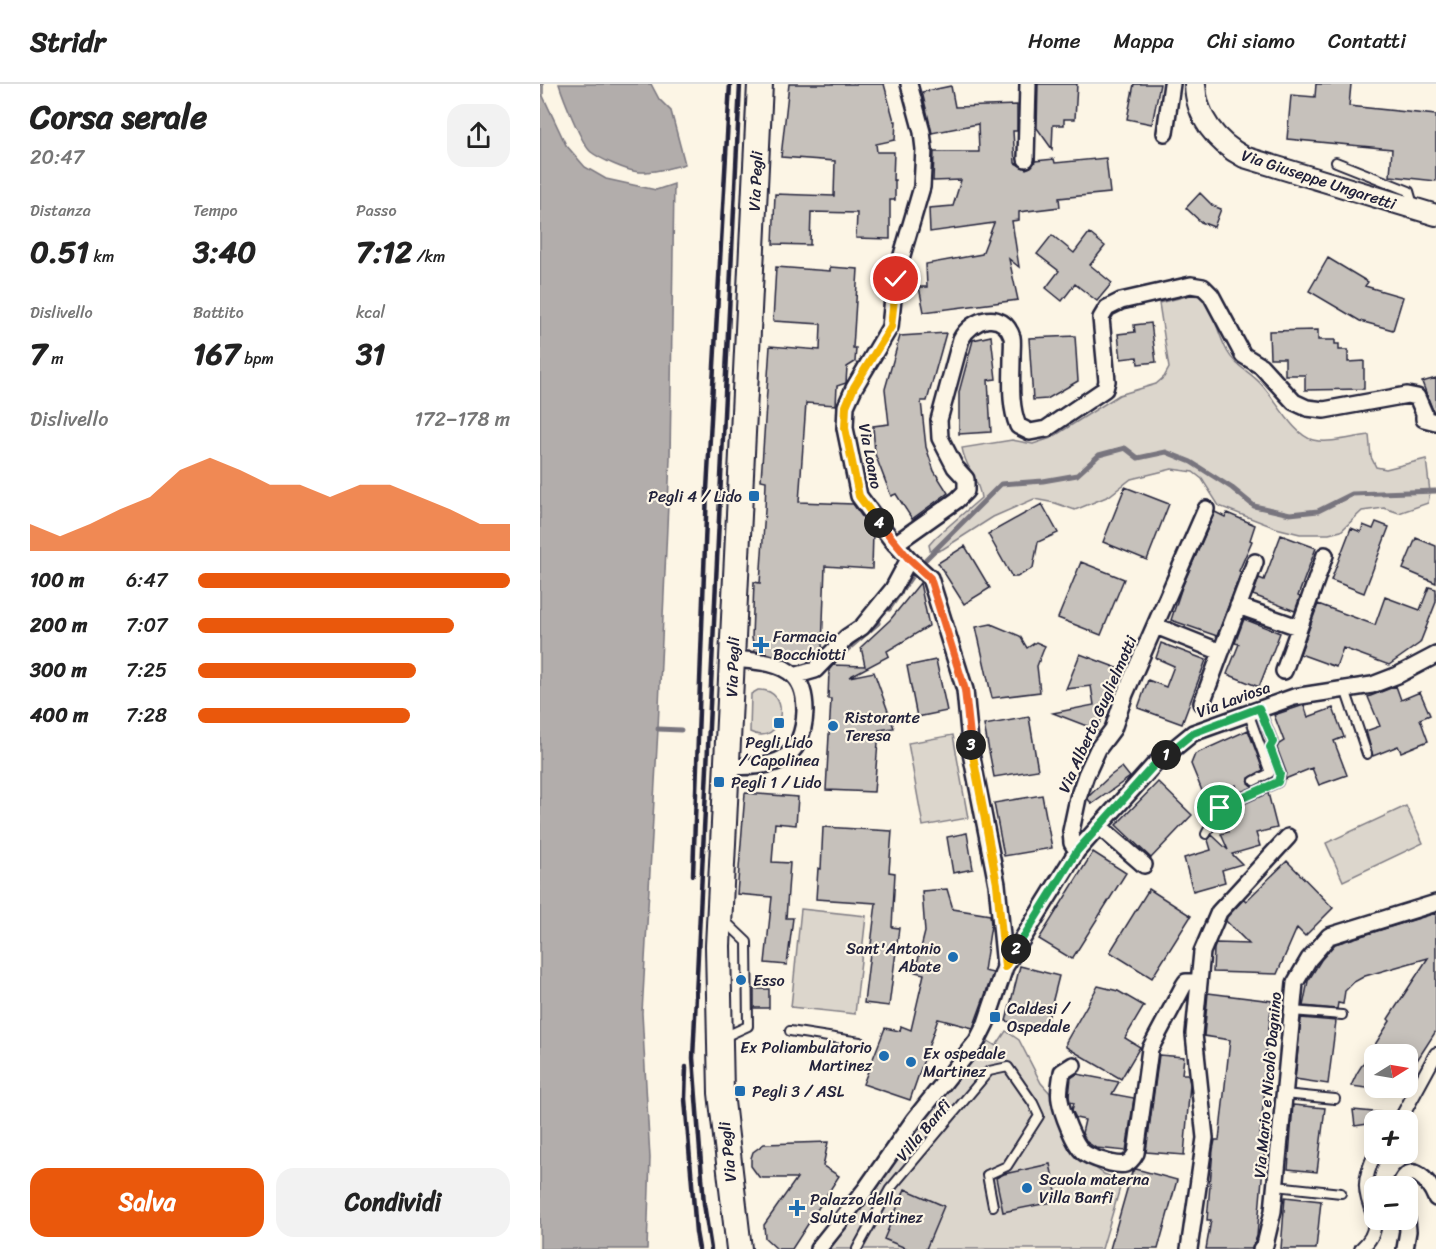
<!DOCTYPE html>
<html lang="it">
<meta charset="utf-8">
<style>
:root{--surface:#fff;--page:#f2f2f2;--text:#222;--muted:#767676;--line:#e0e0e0;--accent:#ea580c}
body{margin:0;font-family:Sriracha,sans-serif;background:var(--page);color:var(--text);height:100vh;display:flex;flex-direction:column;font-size:22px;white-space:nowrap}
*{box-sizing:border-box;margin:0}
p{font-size:20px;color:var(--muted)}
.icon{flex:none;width:33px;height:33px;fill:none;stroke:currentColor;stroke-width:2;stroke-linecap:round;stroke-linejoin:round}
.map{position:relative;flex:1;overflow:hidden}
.drawer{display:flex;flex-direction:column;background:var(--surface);width:540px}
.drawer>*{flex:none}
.needle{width:39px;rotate:79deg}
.controls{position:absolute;left:824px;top:960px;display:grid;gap:12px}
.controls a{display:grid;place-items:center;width:54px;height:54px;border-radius:12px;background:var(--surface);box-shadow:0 3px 15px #0003;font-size:30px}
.pin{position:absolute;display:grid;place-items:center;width:51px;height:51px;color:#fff;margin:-26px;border:3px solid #fff;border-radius:50%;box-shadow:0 2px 6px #0007}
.km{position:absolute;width:30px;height:30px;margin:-15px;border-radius:50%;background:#222;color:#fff;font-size:16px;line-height:30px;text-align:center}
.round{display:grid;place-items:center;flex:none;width:63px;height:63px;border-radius:18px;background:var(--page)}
.summary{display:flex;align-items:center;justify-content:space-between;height:102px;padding:0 30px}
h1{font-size:33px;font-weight:700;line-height:45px}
.stats{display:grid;grid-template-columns:repeat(3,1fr);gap:9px;height:102px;padding:6px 30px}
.stats div{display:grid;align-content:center}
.stats b{font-size:30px;font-weight:700}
.stats small{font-size:16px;font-weight:400}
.stats p{font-size:16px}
.chart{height:168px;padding:12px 30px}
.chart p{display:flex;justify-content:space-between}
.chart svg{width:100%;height:108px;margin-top:6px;fill:var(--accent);opacity:.7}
.primary-button{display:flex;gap:12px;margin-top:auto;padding:12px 30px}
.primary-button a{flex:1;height:69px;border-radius:18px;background:var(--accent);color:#fff;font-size:24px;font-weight:700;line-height:69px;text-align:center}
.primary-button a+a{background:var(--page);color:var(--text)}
ul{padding:0 30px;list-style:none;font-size:20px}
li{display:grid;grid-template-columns:96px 72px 1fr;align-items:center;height:45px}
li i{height:15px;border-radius:8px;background:var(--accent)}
header{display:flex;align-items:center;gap:36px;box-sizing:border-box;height:84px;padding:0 30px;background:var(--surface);border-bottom:2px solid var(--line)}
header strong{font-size:28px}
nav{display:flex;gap:33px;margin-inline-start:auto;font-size:21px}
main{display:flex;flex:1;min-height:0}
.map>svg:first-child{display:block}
.green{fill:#dcd6cc;stroke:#7f7c84;stroke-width:1.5}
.water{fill:#b2adab;stroke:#78757e;stroke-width:1.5}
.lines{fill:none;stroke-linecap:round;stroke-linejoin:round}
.stream{stroke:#78757e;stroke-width:5}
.building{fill:#c6c1bb;stroke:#22223b;stroke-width:1.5}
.service-casing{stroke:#22223b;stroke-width:12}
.pedestrian-casing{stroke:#22223b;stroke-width:16}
.minor-casing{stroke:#22223b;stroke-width:20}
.tertiary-casing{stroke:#22223b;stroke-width:24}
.primary-casing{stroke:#22223b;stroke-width:28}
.service{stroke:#fcf5e5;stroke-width:8}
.pedestrian{stroke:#fcf5e5;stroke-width:12}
.minor{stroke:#fcf5e5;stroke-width:15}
.tertiary{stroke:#fcf5e5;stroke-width:20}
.primary{stroke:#fcf5e5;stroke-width:24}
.rail{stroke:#22223b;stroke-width:4.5}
.split-1-casing{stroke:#fff;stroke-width:12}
.split-2-casing{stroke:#fff;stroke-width:12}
.split-3-casing{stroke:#fff;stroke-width:12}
.split-4-casing{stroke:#fff;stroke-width:12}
.split-5-casing{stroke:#fff;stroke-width:12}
.split-1{stroke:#22a559;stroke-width:8}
.split-2{stroke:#22a559;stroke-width:8}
.split-3{stroke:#f5b400;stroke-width:8}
.split-4{stroke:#f0652b;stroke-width:8}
.split-5{stroke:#f5b400;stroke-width:8}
.poi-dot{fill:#1f6fb2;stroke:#fcf5e5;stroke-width:2}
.labels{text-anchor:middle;stroke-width:4.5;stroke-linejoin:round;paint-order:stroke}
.street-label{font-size:16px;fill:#22223b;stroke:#fcf5e5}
.poi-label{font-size:16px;fill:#22223b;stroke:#fcf5e5;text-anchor:start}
</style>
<header>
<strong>Stridr</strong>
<nav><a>Home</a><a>Mappa</a><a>Chi siamo</a><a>Contatti</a></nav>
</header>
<main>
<section class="drawer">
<div class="summary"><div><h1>Corsa serale</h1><p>20:47</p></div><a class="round"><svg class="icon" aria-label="share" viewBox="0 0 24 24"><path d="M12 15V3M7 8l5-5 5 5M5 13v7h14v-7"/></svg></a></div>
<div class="stats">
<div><p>Distanza</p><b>0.51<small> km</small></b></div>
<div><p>Tempo</p><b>3:40</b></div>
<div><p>Passo</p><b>7:12<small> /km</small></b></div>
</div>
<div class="stats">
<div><p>Dislivello</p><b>7<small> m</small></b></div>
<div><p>Battito</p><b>167<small> bpm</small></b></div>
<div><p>kcal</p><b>31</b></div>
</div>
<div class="chart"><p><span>Dislivello</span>172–178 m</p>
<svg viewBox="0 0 160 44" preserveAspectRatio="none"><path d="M0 44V33L10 38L20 33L30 27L40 22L50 11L60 6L70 11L80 17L90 17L100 22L110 17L120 17L130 22L140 27L150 33L160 33V44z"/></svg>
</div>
<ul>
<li><b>100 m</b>6:47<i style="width:100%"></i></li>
<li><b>200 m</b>7:07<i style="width:82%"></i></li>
<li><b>300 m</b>7:25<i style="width:70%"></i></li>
<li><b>400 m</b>7:28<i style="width:68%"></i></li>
</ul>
<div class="primary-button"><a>Salva</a><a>Condividi</a></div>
</section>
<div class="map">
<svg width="896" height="1165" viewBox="0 0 896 1165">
<rect width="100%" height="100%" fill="#fcf5e5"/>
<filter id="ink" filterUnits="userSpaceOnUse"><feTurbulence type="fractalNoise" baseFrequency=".0167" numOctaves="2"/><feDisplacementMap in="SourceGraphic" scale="12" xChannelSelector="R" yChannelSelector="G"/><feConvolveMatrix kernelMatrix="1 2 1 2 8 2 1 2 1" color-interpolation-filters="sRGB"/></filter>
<g filter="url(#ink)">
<path class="green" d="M651 211 662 212C676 232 677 248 687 267 695 282 709 287 720 299 735 314 753 351 773 356 790 360 812 353 829 351L831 373 836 383 846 385 886 375 890 408 888 419 859 429 844 424 822 427 801 447 789 450H760L736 444 679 422 662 395 653 388 632 385 591 395 569 412 535 426 515 419 494 415 453 433 403 465 391 470 389 461 396 453 441 414C439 395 425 383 422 364L472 356 493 360 511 354 579 311 616 300 624 293 629 284 619 219Z
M218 606C254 604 243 665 210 648L211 610Z
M413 651 428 734 383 742 368 659Z
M866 722 883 759 803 797 786 759Z
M261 825 326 832 315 930 251 923Z
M466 947 479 956 501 999 510 1009 527 1058 540 1073 564 1090 582 1097 562 1165H290L329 1113 374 1047 442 961 448 957 456 962Z"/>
<path class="water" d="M0 0H3V12L26 61 45 83 66 95 116 106 134 100 130 375 118 645 102 929 110 1074 107 1165H0Z
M19 0H111L119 15 131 27 145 80C131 84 113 89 99 88 87 87 60 75 51 68 42 61 23 13 19 0Z"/>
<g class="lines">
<path class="stream" d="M386 475 461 400 503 397 537 391 559 371 585 364 598 374 626 368 651 378 692 404 714 422 750 430 778 427 812 410 896 407
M349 525 371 493
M295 576 338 539
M118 645 141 646"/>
</g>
<path class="building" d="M249 0H344L354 37H356L355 56 336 60 337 68H354L353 96H355V116H350V155L316 154 317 129 271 128 270 161 233 160 235 110 294 112 295 77 241 73Z
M498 0H537L535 35H524V41H513L512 65 497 44Z
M594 0H620L612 40 587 35Z
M776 0H811L809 22 896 31V97L850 92 852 65 747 55 751 11 775 13Z
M411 2 415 23 477 21V47H473L475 79 486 85 491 83 495 77 514 75 515 79 566 74 570 109 519 114 520 123 479 128V136L472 137 479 183 469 175 478 216 384 228 379 203H387L386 180 442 170 454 139 390 148 389 124 413 122 421 96 393 97 394 68H439L438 40 392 49 382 8Z
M660 109 673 122 681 125 674 143 661 138 646 124Z
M549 149 565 162 550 181 572 199 557 217 535 200 522 217 506 204 519 187 497 170 512 151 534 169Z
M788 174 828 198 825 202 863 213 853 246 820 237 769 207Z
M236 183 290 187V183L318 185 313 264H316L315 278 307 283 306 299 297 302 296 321 266 319 259 418 313 420 333 448 332 485 285 482 282 565 273 574H243L215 567 212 554 214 498 220 499 225 426 226 397 221 396 230 262 280 266 281 240 233 237Z
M611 239 616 278 598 280 597 273 581 275 578 250 595 248 594 241Z
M778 246V256H795V260H799V266H808V278L824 277V305L765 306V291H745V274H730L729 247Z
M406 249 387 317H381L386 363 394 387 408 409 372 435 356 410 351 412 335 370 333 342 349 340 345 305 360 252Z
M451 252 456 295 448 296 451 348 419 350V308L433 256Z
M535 252 538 297 507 315 493 316 489 254Z
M896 294V328L893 327 882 298Z
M585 403 629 420 607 476 563 458Z
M502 420 518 449 498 458 493 484 477 493H472L448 450Z
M675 428 685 433 687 429 715 441 710 456 712 457 699 487 701 488 677 552 631 536 642 503Z
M836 438 849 443 824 509 791 496 811 444 821 448 823 441 833 445Z
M741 451 776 464 758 512 760 513 755 527 713 511 719 494 724 496Z
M876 454 896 462V499L863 485Z
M425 462 450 504 424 520 398 479Z
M541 478 584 495 561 551 518 534Z
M380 499 389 542 347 567 349 572 309 593 334 588 354 644 339 646 334 708 286 706 291 615H288L289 586 293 581 325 582 321 563 350 536Z
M889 503 896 505V518L880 559 849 581 803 564 796 583 760 570 778 520 835 541 845 513 880 526Z
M704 535 740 549 719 603 687 590 699 560 695 559Z
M451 540 480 552 487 564 496 558 505 562 497 582 500 608 452 614 436 543Z
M621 559 666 576 642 640 598 624 608 596 626 603 634 582 616 574Z
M540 570 580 585 557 646 513 629 554 621 551 602 526 605Z
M396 576 407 627 377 633 367 582Z
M856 602 861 616 880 608 890 631 880 635 888 657 861 668 858 662 833 672 826 647 840 642 828 613Z
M764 621 768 633 793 624 804 653 794 657 807 691 779 701 772 684 745 695 746 688 737 664 739 660 744 657 734 631Z
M489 633 498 686 454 693 444 641Z
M708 646 723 686 709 694 708 699 713 703 698 709 696 701 665 714 651 680 655 670Z
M582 683 590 693 552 720 548 715 549 712 570 692Z
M618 698 652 731 611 774 576 741Z
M205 709 258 713 256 741 235 739 232 778 250 779 246 834H253L247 881 225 879 232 813 197 810Z
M728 709 737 744 716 749 720 762 692 770 702 780 682 786 685 798 653 807 644 774 671 766 668 756 672 751 688 766 681 750 688 748 685 735 703 730 701 721Z
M502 711 512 764 464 772 454 719Z
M283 743 352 747 349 788 355 789 352 843 359 844 349 922 324 919 336 819 276 815 278 784 281 785Z
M427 749 433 785 413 789 407 753Z
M553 768 586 789 532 875 499 855Z
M747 777 793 824 765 852 757 844 737 890 673 888 674 865 676 859 709 860 686 837 687 833 704 815 706 817Z
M407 805 413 825 450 831 451 841 444 887 453 889 433 944 398 935 370 1016 323 1000 345 944 360 947 361 942 371 946 384 890 375 888 385 848 382 807Z
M609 805 651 832 612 894 570 868Z
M896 829V947L867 992V970H834V1005L811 1002 817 989 850 937 848 935 888 874 825 892 814 898 805 907 803 920 798 919 797 925 763 922 768 897 781 876 795 860Z
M480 882 519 892 505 947 466 937Z
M558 902 578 907 604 922 585 954 600 963 581 995 526 963V958Z
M214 905H229V924H214Z
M668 909 732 917 725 976H728L719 1060H725L717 1152 712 1165H666L671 1136H667L673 1066 675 1056H679L690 956 664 952Z
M761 934 796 937 788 1000 755 995Z
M619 971 644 973 642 990H648L650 1000 644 1071 606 1068Z
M537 990 579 998 572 1010 594 1014 586 1067 556 1064 547 1058 542 1049 545 1036 536 1034 532 1026 534 1019 530 1018 529 1012 531 994Z
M753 1021 785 1024 777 1088 748 1085Z
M813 1026 854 1030 852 1036H834V1039L815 1042Z
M288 1058 283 1082 299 1092 252 1165H237L225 1154 224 1141 257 1094H223L219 1093 211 1082V1074L213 1068 224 1060Z
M510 1080 518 1117 463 1128 456 1094 464 1090Z
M596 1085 637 1096 618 1165H570L592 1088Z
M365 1105 404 1122 386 1165H368L344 1155Z
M745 1113 781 1117 776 1165H741Z"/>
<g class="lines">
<g class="service-casing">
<path id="service" d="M796 78 869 107 873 121
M805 605 827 670
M708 628 730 689 714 697
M666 750 680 724 738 698 740 690 730 663 733 658 719 624
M752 927 802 931
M250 947 320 958
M184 953 208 942 207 858 185 837
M744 1010 795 1015
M736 1102 801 1109
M317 1165 350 1105 449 987 468 983 493 1019 499 1032 467 1082 447 1091 453 1122"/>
</g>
<g class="pedestrian-casing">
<path id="pedestrian" d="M860 1036 896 970
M834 1133C823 1106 823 1096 835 1070
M821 1165C830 1157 836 1147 834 1136"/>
</g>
<g class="minor-casing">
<path id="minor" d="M625 49 632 0
M486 75 488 0
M355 460 417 416 426 407V395L415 383 400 354 399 336 421 255C432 234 463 225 472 253 473 258 472 266 472 272 472 295 469 320 478 342L490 348 506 345 565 305 567 297 561 234 567 224 581 217 651 201 663 203 671 211 703 271 721 282 754 318 767 324 784 326 867 311 877 313 884 329V335L896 338
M698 522 758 543
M616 542 681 568 715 478
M744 587 785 471
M254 592 275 586 307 553 322 543 353 505 369 475
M662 619 681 568
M188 682C233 685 263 678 265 627 265 615 263 601 254 592 240 577 212 577 192 575
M559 742 604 781
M537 767 532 759 531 747 538 714 546 691 558 665 573 645 585 610 666 425
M465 883 537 767 615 680 653 649 754 613 832 601 858 591 896 571
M533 981 522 988C521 997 518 1008 520 1016 522 1029 534 1060 543 1068 550 1074 561 1076 570 1079 583 1082 589 1082 596 1069L610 965 644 901 646 898H658
M860 1102C870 1074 889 1097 896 1114
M278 1165 325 1106 374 1036 437 957 446 939 465 883 457 800 431 669 425 606 390 494 369 475 351 455 319 412 305 344 306 322 314 304 350 243 355 195 382 103 384 65 382 48 369 0
M649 1165 665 1054 654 950 662 868 679 828 748 753
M721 1165 725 1161 733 1127 755 899 769 875 789 852 896 819
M865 1165 868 1147 867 1136"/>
</g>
<g class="tertiary-casing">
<path id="tertiary" d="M655 0C656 33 676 58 704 73L896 131"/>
</g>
<g class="primary-casing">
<path id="primary" d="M199 1165 181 1009 178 862 220 0"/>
</g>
<use href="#service" class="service"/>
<use href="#pedestrian" class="pedestrian"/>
<use href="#minor" class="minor"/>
<use href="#tertiary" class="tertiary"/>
<use href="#primary" class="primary"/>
<path class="rail" d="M153 791 167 406 190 0
M146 983 145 1015 156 1148 159 1165
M171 1165 164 1120 153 974 200 0"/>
</g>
</g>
<g class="lines" filter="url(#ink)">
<g class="split-1-casing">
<path id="split-1" d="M626 671 653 649 719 624 733 658 730 663 740 690 738 698 680 724"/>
</g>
<g class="split-2-casing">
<path id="split-2" d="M476 865 537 767 615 680 626 671"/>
</g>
<g class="split-3-casing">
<path id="split-3" d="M431 661 457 800 465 883 476 865"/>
</g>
<g class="split-4-casing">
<path id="split-4" d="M339 439 369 475 390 494 425 606 431 661"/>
</g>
<g class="split-5-casing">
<path id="split-5" d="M339 439 319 412 305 344 306 322 314 303 351 243 356 195"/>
</g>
<use href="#split-1" class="split-1"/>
<use href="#split-2" class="split-2"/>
<use href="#split-3" class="split-3"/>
<use href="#split-4" class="split-4"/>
<use href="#split-5" class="split-5"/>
</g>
<g class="poi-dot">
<rect x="208" y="406" width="12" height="12" rx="3"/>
<path d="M218 552h6v6h6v6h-6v6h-6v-6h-6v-6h6z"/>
<rect x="233" y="633" width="12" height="12" rx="3"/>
<circle cx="293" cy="642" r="6"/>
<rect x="173" y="692" width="12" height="12" rx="3"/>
<circle cx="413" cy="873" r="6"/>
<circle cx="201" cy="896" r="6"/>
<rect x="449" y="927" width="12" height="12" rx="3"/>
<circle cx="344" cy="972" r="6"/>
<circle cx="371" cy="978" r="6"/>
<rect x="194" y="1001" width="12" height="12" rx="3"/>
<circle cx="487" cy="1104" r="6"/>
<path d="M254 1115h6v6h6v6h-6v6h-6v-6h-6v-6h6z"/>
</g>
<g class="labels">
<g class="street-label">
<text transform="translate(779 95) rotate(18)" y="6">Via Giuseppe Ungaretti</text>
<text transform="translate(215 97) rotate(-87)" y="6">Via Pegli</text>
<text transform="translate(331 372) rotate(79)" y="6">Via Loano</text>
<text transform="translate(192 583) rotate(-88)" y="6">Via Pegli</text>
<text transform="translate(693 615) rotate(-20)" y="6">Via Laviosa</text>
<text transform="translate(557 630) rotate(-66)" y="6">Via Alberto Guglielmotti</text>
<text transform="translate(727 1001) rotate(-85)" y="6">Via Mario e Nicolò Dagnino</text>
<text transform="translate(383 1046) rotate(-50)" y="6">Villa Banfi</text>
<text transform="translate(187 1068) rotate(-96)" y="6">Via Pegli</text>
</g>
<g class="poi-label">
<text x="202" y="418" text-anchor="end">Pegli 4 / Lido</text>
<text x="233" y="558">Farmacia<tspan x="233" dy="18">Bocchiotti</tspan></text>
<text x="305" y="639">Ristorante<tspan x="305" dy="18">Teresa</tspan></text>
<text x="239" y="664" text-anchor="middle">Pegli Lido<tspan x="239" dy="18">/ Capolinea</tspan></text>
<text x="191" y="704">Pegli 1 / Lido</text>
<text x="401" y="870" text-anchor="end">Sant'Antonio<tspan x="401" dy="18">Abate</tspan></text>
<text x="213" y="902">Esso</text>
<text x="467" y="930">Caldesi /<tspan x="467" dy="18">Ospedale</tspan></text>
<text x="332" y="969" text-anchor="end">Ex Poliambulatorio<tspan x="332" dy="18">Martinez</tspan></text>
<text x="383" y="975">Ex ospedale<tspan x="383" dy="18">Martinez</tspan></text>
<text x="212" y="1013">Pegli 3 / ASL</text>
<text x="499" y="1101">Scuola materna<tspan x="499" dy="18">Villa Banfi</tspan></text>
<text x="270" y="1121">Palazzo della<tspan x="270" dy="18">Salute Martinez</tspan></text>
</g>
</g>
</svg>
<div class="controls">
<a><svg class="needle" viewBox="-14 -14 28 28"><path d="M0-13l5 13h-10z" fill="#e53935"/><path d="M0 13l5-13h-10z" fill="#767676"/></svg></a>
<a>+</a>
<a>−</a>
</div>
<div class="pin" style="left:680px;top:724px;background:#1e9e55"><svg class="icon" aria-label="arrive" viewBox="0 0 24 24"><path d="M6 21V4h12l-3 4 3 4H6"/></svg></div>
<div class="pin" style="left:356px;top:195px;background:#d93025"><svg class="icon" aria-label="check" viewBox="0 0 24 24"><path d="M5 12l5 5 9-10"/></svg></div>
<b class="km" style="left:626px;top:671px">1</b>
<b class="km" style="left:476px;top:865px">2</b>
<b class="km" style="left:431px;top:661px">3</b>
<b class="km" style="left:339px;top:439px">4</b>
</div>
</main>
